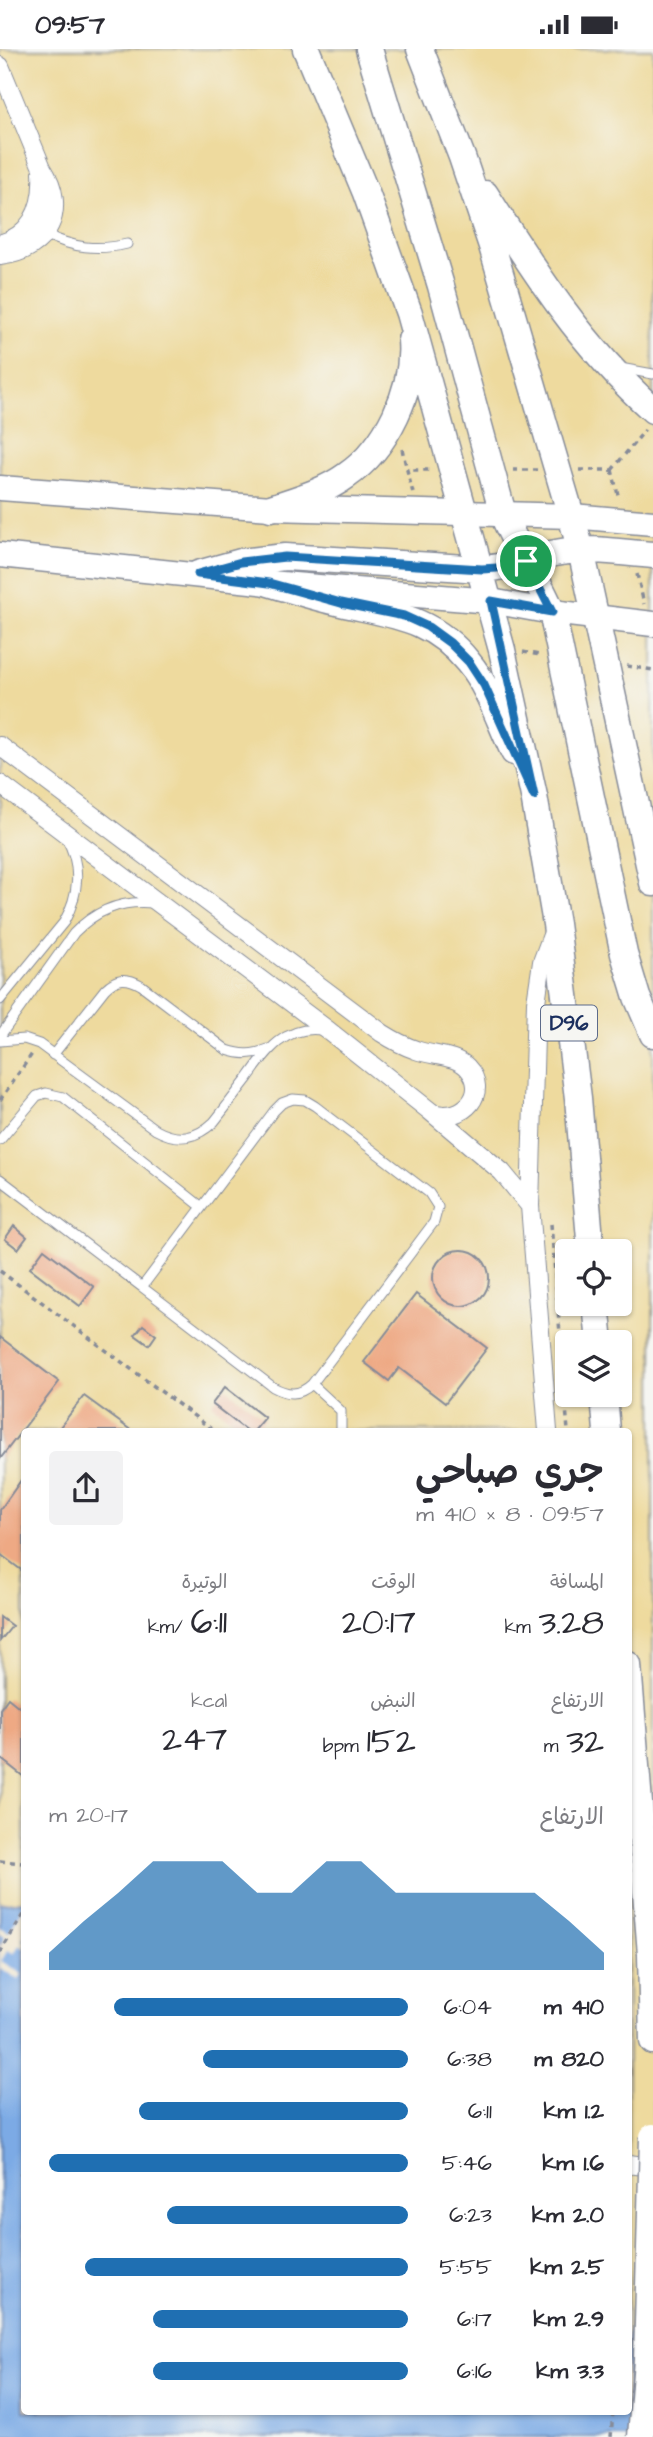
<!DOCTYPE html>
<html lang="ar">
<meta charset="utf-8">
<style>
:root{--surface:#fff;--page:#f2f2f3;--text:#2b2b33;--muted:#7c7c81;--accent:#1f6fb2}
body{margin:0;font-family:"Architects Daughter","Playpen Sans Arabic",sans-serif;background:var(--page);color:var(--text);direction:rtl;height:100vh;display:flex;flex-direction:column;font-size:26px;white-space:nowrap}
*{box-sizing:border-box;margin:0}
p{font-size:23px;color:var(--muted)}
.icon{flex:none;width:38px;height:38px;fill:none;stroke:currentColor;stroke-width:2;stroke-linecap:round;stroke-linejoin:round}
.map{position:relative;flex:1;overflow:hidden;direction:ltr}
.side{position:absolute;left:21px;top:1379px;width:611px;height:987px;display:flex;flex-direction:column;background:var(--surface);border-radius:7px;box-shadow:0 2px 5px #0004;direction:rtl}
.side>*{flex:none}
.controls{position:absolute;left:555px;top:1190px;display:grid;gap:14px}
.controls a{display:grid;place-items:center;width:77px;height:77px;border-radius:7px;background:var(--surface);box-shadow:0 2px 5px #0004;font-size:35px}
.pin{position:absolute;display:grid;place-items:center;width:60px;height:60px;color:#fff;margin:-30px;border:4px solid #fff;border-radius:50%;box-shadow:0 2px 7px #0007}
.round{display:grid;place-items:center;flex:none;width:74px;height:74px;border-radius:7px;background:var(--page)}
.headline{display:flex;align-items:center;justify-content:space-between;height:119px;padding:0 28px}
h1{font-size:38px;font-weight:600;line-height:52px}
.metrics{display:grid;grid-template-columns:repeat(3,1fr);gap:10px;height:119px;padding:7px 28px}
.metrics div{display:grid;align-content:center}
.metrics b{font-size:35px;font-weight:600}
.metrics small{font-size:19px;font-weight:400}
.metrics p{font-size:19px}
.chart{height:196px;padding:14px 28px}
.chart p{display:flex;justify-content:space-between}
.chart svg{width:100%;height:126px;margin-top:7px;fill:var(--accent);opacity:.7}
ul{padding:0 28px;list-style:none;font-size:23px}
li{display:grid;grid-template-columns:112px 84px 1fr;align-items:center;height:52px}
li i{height:18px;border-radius:9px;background:var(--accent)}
.status{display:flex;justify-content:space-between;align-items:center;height:49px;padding:0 35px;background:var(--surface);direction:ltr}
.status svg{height:19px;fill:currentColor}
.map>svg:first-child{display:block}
.sand{fill:#eeda9e;stroke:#84847e;stroke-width:2;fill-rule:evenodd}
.water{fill:#7baae5;stroke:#4b6ca2;stroke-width:2}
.pier{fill:#f1e7d2}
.building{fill:#eea984}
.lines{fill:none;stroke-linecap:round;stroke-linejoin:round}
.lane-casing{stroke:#868b98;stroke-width:11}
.street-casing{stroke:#868b98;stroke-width:20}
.secondary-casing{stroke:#868b98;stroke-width:27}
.primary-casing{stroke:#868b98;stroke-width:29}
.path{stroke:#868b98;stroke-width:3.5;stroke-dasharray:5 5;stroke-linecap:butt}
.lane{stroke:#fff;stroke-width:9}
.street{stroke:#fff;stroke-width:18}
.secondary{stroke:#fff;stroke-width:24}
.primary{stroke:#fff;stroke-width:26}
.primary-bridge-casing{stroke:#868b98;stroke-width:29;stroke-linecap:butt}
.primary-bridge{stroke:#fff;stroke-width:26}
.route-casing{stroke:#fff;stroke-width:14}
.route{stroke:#1f6fb2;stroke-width:9}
.labels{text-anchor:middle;stroke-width:7;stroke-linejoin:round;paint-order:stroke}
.shield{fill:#f6f6f2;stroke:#5d6b8a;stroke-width:2}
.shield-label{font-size:21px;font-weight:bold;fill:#1b2f5e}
</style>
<div class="status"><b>09:57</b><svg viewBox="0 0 49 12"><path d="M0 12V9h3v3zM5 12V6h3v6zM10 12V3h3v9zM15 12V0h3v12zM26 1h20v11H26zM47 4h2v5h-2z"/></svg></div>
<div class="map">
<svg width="653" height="2388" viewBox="0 0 653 2388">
<rect width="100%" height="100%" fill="#f6f6f2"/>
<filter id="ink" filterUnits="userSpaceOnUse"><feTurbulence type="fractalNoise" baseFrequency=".0143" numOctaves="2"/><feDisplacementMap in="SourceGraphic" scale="14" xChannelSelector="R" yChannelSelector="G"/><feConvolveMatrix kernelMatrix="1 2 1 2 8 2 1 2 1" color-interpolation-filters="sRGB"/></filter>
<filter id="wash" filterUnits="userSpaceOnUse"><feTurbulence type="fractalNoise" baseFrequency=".00686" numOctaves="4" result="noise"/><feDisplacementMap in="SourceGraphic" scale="28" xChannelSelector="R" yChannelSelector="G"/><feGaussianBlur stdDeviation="1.57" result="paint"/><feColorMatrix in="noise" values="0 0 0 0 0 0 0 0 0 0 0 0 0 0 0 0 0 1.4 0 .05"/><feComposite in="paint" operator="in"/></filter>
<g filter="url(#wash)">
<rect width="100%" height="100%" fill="#f1e7d2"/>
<path class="sand" d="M0 0H653V2299L628 2284V1382H24V1852L0 1855ZM567 1202H620V1255H567ZM567 1293H620V1346H567Z"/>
<path class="water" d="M24 1852V2362H628V2284L653 2299V2388H0V1855Z"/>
<path class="pier" d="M24 1856V1887L22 1891 24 1893V1900L19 1896 14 1905 8 1901 1 1912 22 1925 19 1931 0 1919V1897L5 1888 0 1885V1878L9 1883Z"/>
<g id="blocks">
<path class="building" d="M14 1177 27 1188 18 1200 5 1190Z
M44 1200 94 1238 80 1257 30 1219Z
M433 1229a28 28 0 1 1 56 0a28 28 0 1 1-56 0Z
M416 1245 487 1299 445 1354 399 1319 389 1332 364 1313Z
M143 1276 156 1286 149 1296 135 1286Z
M0 1288 59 1333 0 1410Z
M225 1338 265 1369 254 1382H247L212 1355Z
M84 1347 132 1382H57Z
M24 1427V1523L0 1505V1461Z
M0 1568 12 1577 0 1592Z
M8 1649 24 1662V1728L0 1709V1660Z"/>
</g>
</g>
<g filter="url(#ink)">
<use href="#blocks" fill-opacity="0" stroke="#868b98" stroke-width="2"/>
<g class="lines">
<g class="lane-casing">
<path id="lane" d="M45 185C73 199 97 202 127 195
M620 319 653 325
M0 951 64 873C79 846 82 816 66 789
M0 987 74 884C96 861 121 851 153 854
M0 992 24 990 39 995 156 1081C178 1093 196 1090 214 1073 226 1058 237 1043 248 1029 267 1002 285 976 322 981
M53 1006 105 940C117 928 127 928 141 936L227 1001C242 1006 253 1006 268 1000
M293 1050 305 1051 315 1057 429 1144 438 1158 434 1173 312 1335C299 1347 288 1346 273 1338L142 1238 274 1062 282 1054Z
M0 1091 37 1047 46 1044 63 1048 202 1158
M0 1130 142 1238
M312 1335 341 1362V1382"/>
</g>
<g class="street-casing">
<path id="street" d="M0 17 42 119C69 160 49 202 0 207
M0 195C34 185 44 156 42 123
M0 697 382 984C393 991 404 997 416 1001 432 1007 455 1006 467 1018 491 1043 463 1074 433 1064
M0 735 329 982 430 1062 502 1123 530 1157
M548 1382 530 1157 536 953 542 913 554 881
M628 2115 653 2118"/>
</g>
<g class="secondary-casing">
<path id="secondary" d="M0 439 271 459 572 467 653 474
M0 506 269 534 491 552 552 563 653 575"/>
</g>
<g class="primary-casing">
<path id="primary" d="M306 0 366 144 409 264 502 601 534 747 556 875 578 1049 591 1202
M369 0 441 237 503 465C516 499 538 529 552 563L624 905 637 948 653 985
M420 0 462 108 492 197 581 501 653 834
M485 145C536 225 582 297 653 361
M271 459C297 450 324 443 346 427 387 399 415 340 411 291
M198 525 241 513 285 508 482 520C510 519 534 507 561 503 591 498 623 504 653 506
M269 534C293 541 317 549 341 554 393 566 432 568 468 613 489 638 500 674 514 703
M596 1255 600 1293
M604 1346 607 1382
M628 1616 651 1905 653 1992"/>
</g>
<path class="path" d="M402 400 407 421
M513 421H537
M580 421H612
M612 421 619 450
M612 421 645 381
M413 444 407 421H432
M637 525 644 555
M523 603 540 606
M627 617 653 621
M0 1051 32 1005
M551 1175 568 1382
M0 1222 214 1382
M0 1812 24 1814
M0 1904 24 1864
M20 2126 24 2119
M611 2388 613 2362"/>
<use href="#lane" class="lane"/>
<use href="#street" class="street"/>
<use href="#secondary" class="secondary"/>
<use href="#primary" class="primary"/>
<g class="primary-bridge-casing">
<path id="primary-bridge" d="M641 2388 647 2311 653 2088"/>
</g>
<use href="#primary-bridge" class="primary-bridge"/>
</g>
</g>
<g class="lines" filter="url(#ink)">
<g class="route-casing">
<path id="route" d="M285 508 482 520 497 519 526 512 552 563 491 552 534 747 484 636 469 613 450 594 428 578 404 567 341 554 269 534 198 525 241 513Z"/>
</g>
<use href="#route" class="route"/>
</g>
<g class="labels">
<rect class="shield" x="541" y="956.5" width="56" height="35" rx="5"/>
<g class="shield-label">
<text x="569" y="981">D96</text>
</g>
</g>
</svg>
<div class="controls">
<a><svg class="icon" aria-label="locate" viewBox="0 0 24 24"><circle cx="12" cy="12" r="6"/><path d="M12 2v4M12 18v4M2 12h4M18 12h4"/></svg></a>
<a><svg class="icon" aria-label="layers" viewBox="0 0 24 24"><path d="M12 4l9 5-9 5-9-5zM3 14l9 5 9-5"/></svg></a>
</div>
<div class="pin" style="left:526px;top:512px;background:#1e9e55"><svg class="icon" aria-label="arrive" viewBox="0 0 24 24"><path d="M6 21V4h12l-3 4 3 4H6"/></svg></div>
<section class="side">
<div class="headline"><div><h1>جري صباحي</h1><p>09:57 · 8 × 410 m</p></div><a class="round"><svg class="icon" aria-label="share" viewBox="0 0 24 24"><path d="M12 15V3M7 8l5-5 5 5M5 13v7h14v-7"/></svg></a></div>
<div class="metrics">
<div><p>المسافة</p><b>3.28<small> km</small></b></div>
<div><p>الوقت</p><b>20:17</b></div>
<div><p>الوتيرة</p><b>6:11<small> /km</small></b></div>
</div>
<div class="metrics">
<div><p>الارتفاع</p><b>32<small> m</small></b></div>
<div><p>النبض</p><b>152<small> bpm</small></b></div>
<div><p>kcal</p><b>247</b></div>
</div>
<div class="chart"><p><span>الارتفاع</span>17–20 m</p>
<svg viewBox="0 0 160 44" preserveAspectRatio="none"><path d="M0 44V38L10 27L20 17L30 6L40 6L50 6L60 17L70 17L80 6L90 6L100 17L110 17L120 17L130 17L140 17L150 27L160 38V44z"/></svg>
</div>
<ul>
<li><b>410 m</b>6:04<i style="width:82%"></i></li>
<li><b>820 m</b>6:38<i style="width:57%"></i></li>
<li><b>1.2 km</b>6:11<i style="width:75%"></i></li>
<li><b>1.6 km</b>5:46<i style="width:100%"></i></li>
<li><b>2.0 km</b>6:23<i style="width:67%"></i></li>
<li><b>2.5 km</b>5:55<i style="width:90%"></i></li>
<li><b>2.9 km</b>6:17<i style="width:71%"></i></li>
<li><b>3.3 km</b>6:16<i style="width:71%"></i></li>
</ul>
</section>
</div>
